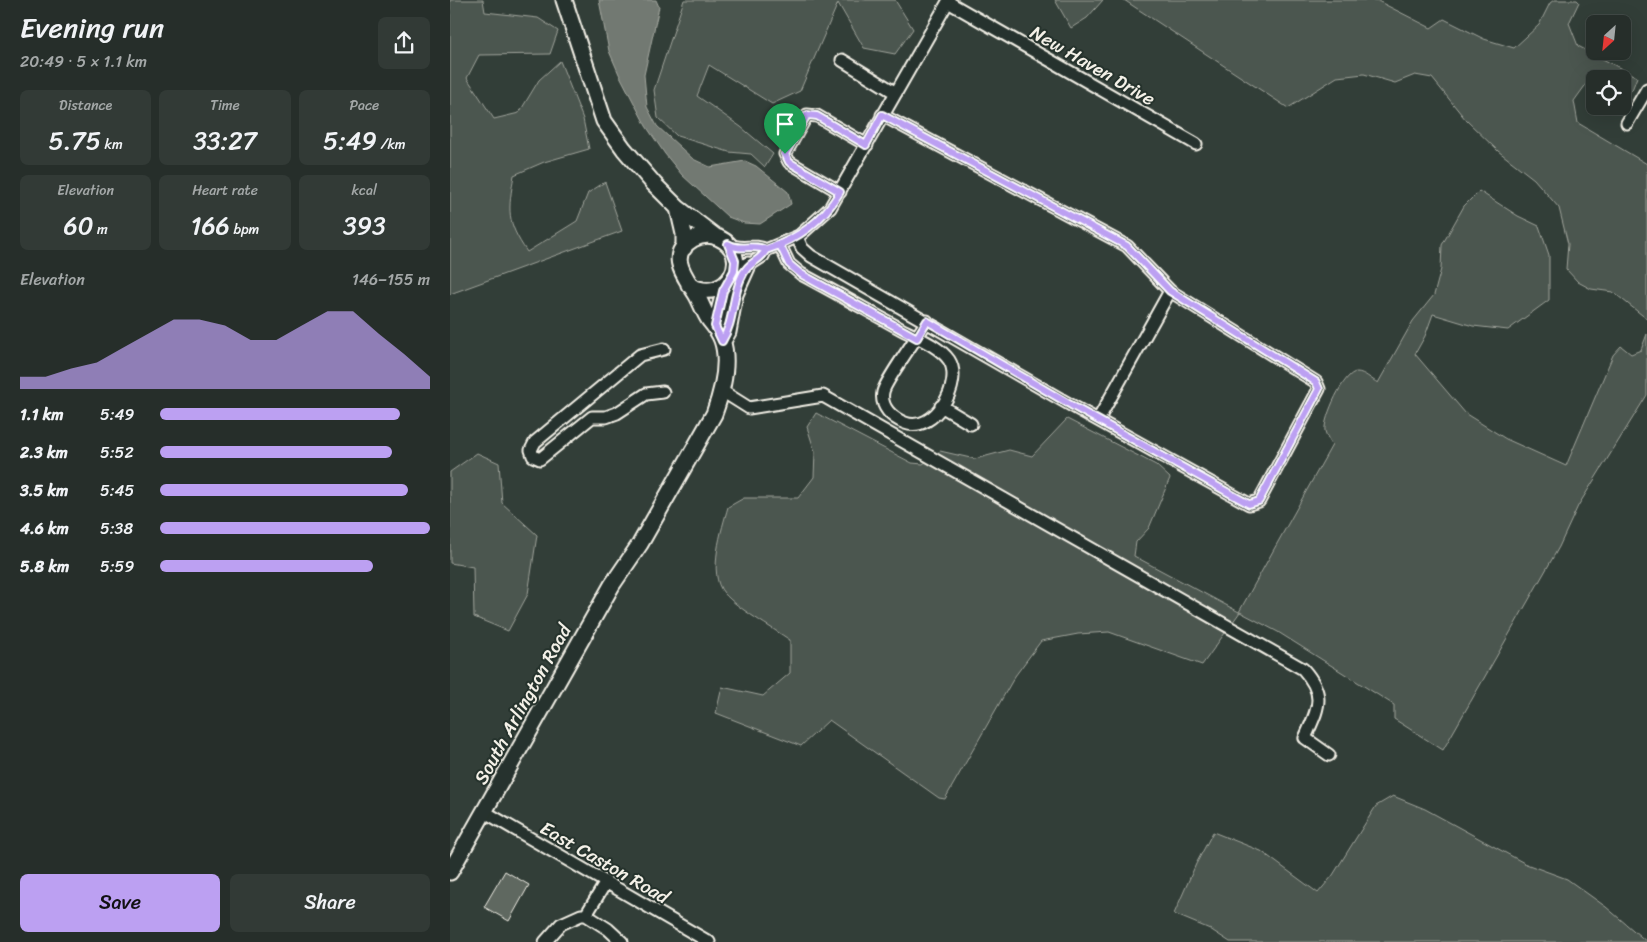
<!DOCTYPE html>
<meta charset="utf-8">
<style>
:root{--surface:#262e2a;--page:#323a36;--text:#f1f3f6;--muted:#a4a8a8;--line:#424a47;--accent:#bca0f2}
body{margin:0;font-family:Sriracha,sans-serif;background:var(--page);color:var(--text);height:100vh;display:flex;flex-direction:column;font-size:19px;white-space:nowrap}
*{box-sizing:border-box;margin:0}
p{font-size:16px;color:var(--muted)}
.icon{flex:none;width:28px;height:28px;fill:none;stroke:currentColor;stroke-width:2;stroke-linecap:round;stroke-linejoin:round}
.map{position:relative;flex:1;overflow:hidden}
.panel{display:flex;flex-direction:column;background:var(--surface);width:450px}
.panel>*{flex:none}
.needle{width:32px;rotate:207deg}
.fabs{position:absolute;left:1136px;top:15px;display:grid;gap:10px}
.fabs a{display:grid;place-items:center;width:45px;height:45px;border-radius:8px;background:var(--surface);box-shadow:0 5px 20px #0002,0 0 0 1px var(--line);font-size:25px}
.pin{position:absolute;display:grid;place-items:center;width:42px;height:42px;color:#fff;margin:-51px -21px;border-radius:50% 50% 50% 0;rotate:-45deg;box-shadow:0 0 5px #0007}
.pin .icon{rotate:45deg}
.round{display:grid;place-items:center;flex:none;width:52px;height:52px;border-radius:8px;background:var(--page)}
.overview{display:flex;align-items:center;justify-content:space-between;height:85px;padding:0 20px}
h1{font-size:28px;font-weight:600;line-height:38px}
.figures{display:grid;grid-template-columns:repeat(3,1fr);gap:8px;height:85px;padding:5px 20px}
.figures div{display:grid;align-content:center;border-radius:8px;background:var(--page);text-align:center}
.figures b{font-size:25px;font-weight:600}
.figures small{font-size:14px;font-weight:400}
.figures p{font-size:14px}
.chart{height:140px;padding:10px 20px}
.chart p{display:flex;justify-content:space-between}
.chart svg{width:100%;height:90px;margin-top:5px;fill:var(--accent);opacity:.7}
.button{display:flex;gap:10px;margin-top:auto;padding:10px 20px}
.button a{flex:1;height:58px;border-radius:8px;background:var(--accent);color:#111;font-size:20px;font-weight:600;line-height:58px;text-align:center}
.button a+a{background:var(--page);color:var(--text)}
ul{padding:0 20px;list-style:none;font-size:16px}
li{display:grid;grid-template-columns:80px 60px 1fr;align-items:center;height:38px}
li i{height:12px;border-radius:6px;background:var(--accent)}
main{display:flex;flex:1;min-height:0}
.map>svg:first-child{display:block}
.green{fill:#4c564f;stroke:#a0a49c}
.water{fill:#727972;stroke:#a6a9a1}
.building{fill:#5f6861;stroke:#f4f1e8}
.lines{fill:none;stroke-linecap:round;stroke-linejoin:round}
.minor-casing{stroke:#f4f1e8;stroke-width:15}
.major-casing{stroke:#f4f1e8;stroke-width:19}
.minor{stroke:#26332d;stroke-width:11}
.major{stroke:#26332d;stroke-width:15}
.route-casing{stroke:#fff;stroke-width:10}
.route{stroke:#bca0f2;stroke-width:6}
.labels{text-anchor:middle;stroke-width:4;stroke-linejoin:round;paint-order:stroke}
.street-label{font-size:19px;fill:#f4f1e8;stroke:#26332d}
</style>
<main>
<section class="panel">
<div class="overview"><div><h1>Evening run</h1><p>20:49 · 5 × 1.1 km</p></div><a class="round"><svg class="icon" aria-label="share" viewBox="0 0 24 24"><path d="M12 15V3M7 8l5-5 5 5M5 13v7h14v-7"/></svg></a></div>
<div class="figures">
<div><p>Distance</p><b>5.75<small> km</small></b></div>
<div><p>Time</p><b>33:27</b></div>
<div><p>Pace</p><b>5:49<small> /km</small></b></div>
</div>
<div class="figures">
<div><p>Elevation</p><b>60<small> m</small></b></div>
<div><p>Heart rate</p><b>166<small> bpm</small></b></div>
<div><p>kcal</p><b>393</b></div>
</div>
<div class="chart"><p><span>Elevation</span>146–155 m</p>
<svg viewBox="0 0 160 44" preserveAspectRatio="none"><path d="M0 44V38L10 38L20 34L30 31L40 24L50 17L60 10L70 10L80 13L90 20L100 20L110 13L120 6L130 6L140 17L150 27L160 38V44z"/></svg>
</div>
<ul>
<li><b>1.1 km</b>5:49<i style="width:89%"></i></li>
<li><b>2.3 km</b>5:52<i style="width:86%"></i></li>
<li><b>3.5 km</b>5:45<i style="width:92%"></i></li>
<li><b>4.6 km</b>5:38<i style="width:100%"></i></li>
<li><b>5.8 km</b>5:59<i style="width:79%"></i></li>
</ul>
<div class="button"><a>Save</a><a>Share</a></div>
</section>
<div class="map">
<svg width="1197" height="942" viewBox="0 0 1197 942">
<rect width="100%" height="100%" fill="#323e38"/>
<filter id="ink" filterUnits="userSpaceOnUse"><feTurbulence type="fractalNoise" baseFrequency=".02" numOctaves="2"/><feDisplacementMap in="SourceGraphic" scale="10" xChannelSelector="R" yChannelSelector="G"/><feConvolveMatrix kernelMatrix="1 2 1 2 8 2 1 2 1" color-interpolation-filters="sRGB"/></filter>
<g filter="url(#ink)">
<path class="green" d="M0 0H33L35 12 88 18 108 31 100 54 29 55 17 78 44 119 69 113 89 80 110 61 133 119 139 149 94 162 64 175C58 211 56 221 77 252L127 221 138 193 155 182 172 231 0 294Z
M234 0H445L463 29 445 54 414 48 388 3 350 91 322 104 259 65 247 96 291 127 323 154 315 167 301 154 279 152 227 136 208 118 204 90Z
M605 0H653L637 18 621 28Z
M674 0H926L981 28 994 19 1034 39 1064 48 1089 25 1100 3 1104 0H1127L1129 2 1119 23 1128 46 1187 77 1182 90 1173 95 1172 79H1145V87L1137 83 1124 101 1128 123 1197 164V319L1163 292 1141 289 1128 282 1116 269 1118 244 1109 208 1084 179 1048 151 1016 120 982 78 965 75 945 83 914 74 887 77 838 108Z
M1029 191 1068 216 1089 226 1099 255V300L1058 330 1023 326 983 314 975 336 965 354 1016 414 1056 439 1116 466 1163 355 1171 346 1181 354 1191 350 1197 334V395L1128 506 1109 547 993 750 944 719V705L828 632 790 612 752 665 659 632 628 634 591 641 565 676 495 799 489 798 379 720 351 746 266 713 272 687 313 696 340 673V640C321 627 288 609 274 593 257 574 272 528 278 507L294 498H348L364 477 365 452 357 427 366 413 462 463 473 464 490 451 525 459 559 450 582 456 617 419 706 465 720 478 699 528 686 542 684 556 789 612 882 445C880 441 876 436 875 431 873 419 894 371 907 372 914 372 922 380 928 383L963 321 984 295 991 269 992 245 1014 206Z
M27 453 49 463 52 503 87 535 78 594 58 631 24 617 23 567 0 563V472Z
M943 796 975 809 1076 864 1117 879 1156 907 1197 942H780L760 929 724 914 746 864 763 832 811 851 868 893 883 875 926 806Z"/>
<path class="water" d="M149 0H206L209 7 194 75 197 107 207 126 243 159 260 167 295 161 306 166 338 192 341 204 310 224 294 223 278 217 232 175 215 154 196 126 169 74 159 51Z"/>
<path class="building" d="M55 871 79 885 59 921 34 907Z"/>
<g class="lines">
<g class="minor-casing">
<path id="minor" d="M498 2 746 144
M392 60 446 93
M1177 123 1197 89
M390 192 339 162 335 154 357 115 367 116 417 145
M347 237 352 248 361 256 626 408 799 504 809 501 869 389 866 382 720 291 677 246 432 115
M278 244C291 252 304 243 316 250
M330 245 339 264 351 274C385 292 418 311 451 329 466 337 489 346 499 360 514 383 484 434 455 423 442 418 430 407 433 392 435 381 469 335 477 321
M293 269 313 256 316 250 349 236 380 208 499 0
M272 391 299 408 373 396 853 669C877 696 868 708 855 738L879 755
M213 392 196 394 167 413 156 417H142L90 459 83 456 81 450 85 442 190 355 214 349
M491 406 521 424
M648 420 720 291
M35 812 259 942
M136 915 156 882
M95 942 111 924 131 915H136L158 929 172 942"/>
</g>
<g class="major-casing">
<path id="major" d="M114 0 154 121 174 149 204 184 228 208 266 237
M228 208 234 234V248
M265 326 277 282
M273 341 278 332 285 294 298 265
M0 872 162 585 190 544 264 414C272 392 280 363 272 340 269 332 265 327 260 321 254 313 251 302 246 294 235 276 216 255 243 239 251 235 261 234 269 238 304 254 278 307 239 285"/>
</g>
<use href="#minor" class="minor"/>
<use href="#major" class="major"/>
</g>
</g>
<g class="lines" filter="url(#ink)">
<g class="route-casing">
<path id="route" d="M335 154 339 162 390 192C372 222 349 238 316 250 310 262 298 261 291 278 282 298 284 322 272 341L265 326 273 291 284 271 285 261 278 244C291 252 304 243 316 250L330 245 339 264 351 274 467 338 477 321 626 408 799 504 809 501 869 389 866 382 720 291 677 246 432 115 416 145 367 116 357 115 335 154"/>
</g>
<use href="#route" class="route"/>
</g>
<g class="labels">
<g class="street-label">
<text transform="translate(643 65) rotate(30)" y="7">New Haven Drive</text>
<text transform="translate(72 704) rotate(-61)" y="7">South Arlington Road</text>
<text transform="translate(155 862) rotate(30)" y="7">East Caston Road</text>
</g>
</g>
</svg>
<div class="fabs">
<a><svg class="needle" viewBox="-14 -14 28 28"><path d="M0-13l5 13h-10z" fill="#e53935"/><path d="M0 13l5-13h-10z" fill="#a4a8a8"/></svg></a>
<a><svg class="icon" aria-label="locate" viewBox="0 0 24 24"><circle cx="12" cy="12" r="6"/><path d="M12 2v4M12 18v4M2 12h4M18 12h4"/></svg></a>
</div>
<div class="pin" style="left:335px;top:154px;background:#1e9e55"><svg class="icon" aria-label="arrive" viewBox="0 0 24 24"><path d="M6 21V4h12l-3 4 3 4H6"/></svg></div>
</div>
</main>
